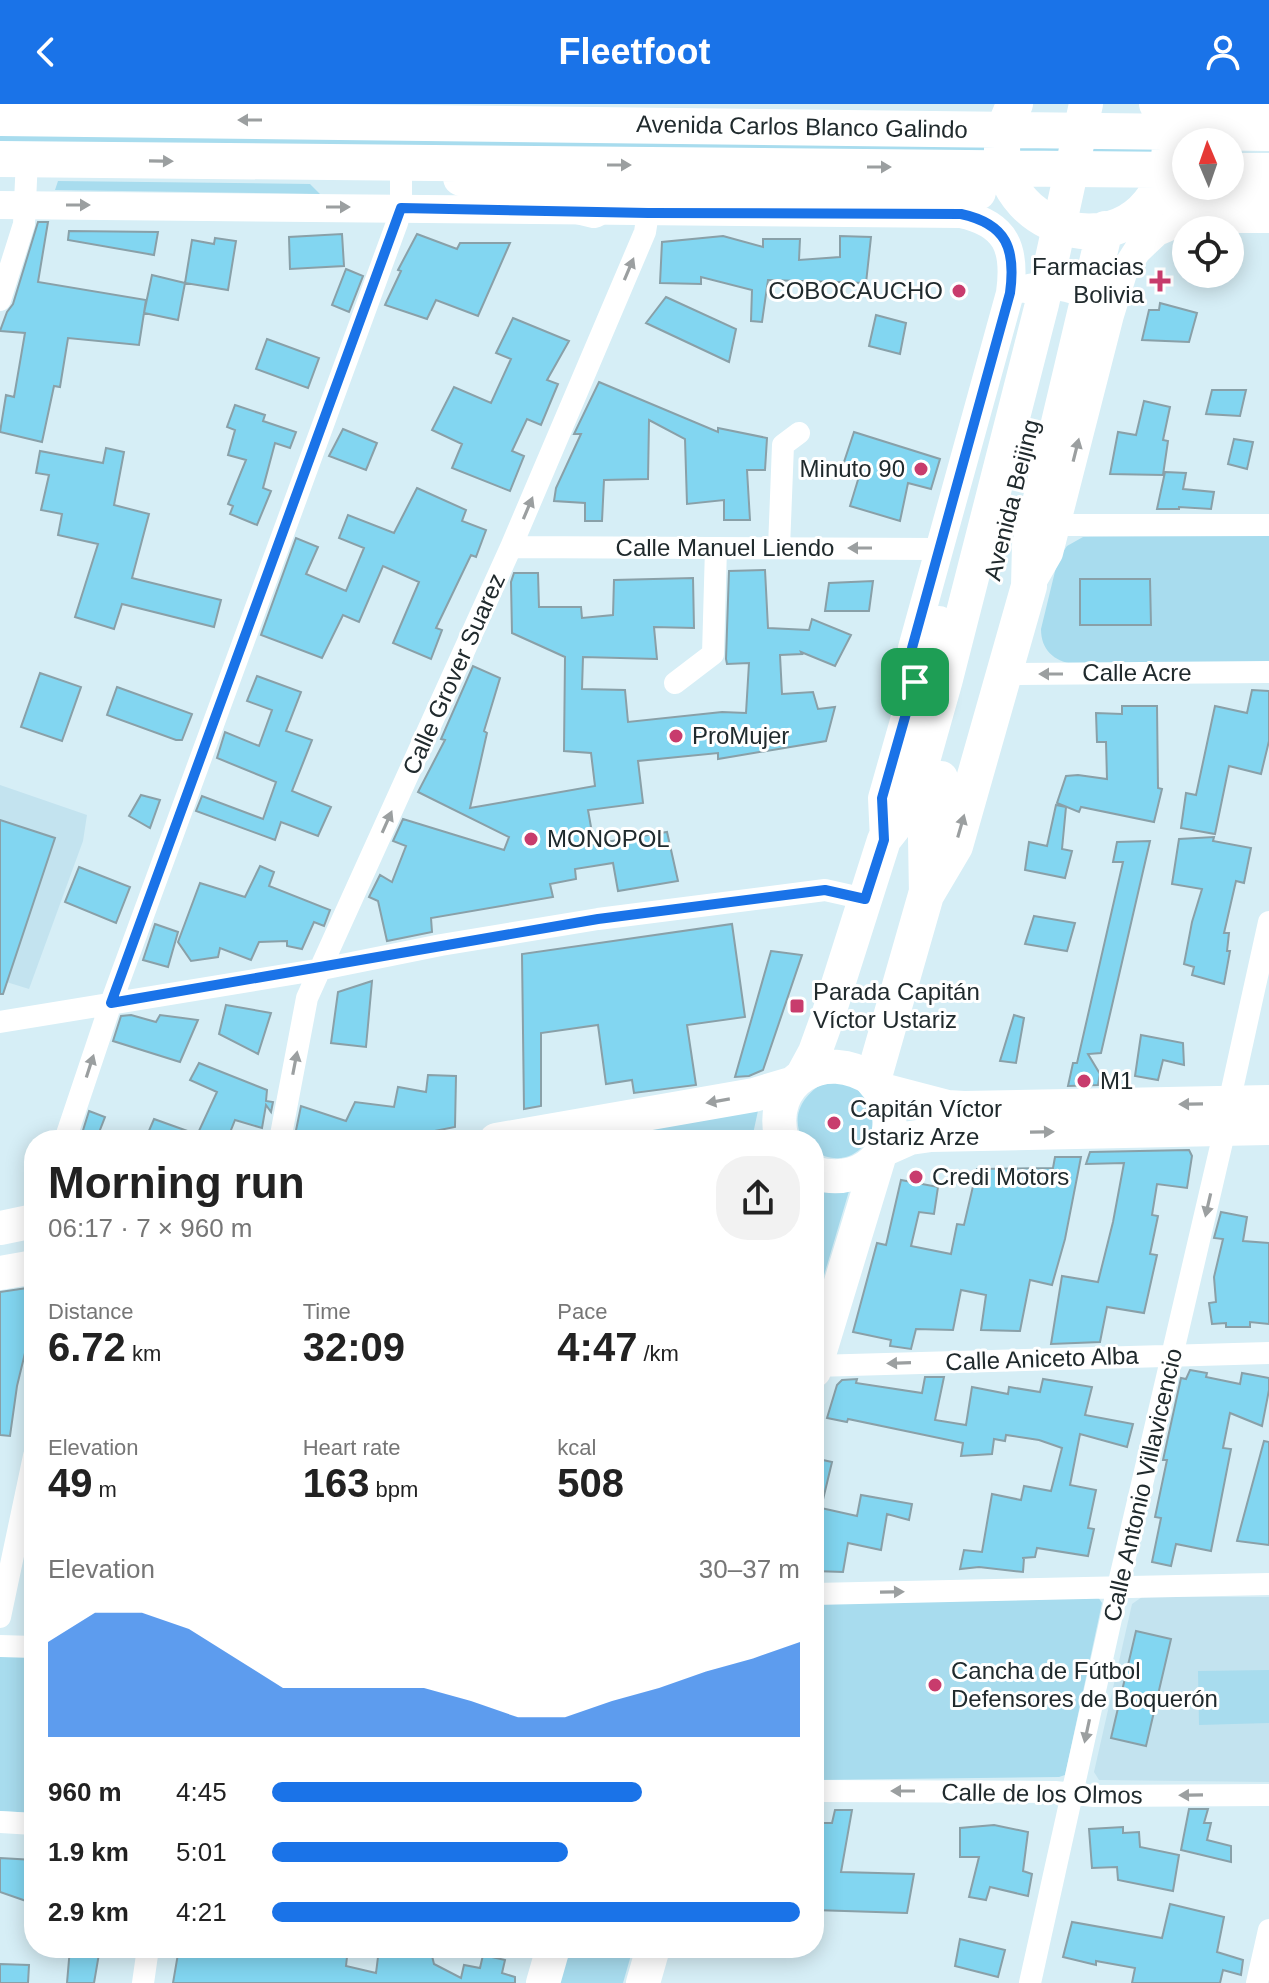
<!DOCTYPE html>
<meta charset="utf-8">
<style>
:root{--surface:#fff;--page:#f2f2f2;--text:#222;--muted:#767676;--accent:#1a73e8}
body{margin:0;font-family:Arial,sans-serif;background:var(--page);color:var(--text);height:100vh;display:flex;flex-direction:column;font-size:30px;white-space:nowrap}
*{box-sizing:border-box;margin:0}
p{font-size:26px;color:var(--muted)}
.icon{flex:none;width:44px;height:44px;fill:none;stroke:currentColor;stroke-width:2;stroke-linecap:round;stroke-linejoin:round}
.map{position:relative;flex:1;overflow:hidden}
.panel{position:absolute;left:24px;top:1026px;width:800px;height:828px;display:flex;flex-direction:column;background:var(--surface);border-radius:32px;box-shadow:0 4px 20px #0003}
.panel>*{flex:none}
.needle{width:52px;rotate:358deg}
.buttons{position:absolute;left:1172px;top:24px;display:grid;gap:16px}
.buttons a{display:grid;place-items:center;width:72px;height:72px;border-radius:50%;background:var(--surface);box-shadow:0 4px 20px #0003;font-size:40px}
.pin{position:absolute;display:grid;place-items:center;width:68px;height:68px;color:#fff;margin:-34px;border-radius:16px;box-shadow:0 4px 12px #0006}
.round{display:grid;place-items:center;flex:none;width:84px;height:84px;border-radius:32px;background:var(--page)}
.headline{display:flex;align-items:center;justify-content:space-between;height:136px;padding:0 24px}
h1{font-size:44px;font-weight:800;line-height:60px}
.figures{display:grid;grid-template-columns:repeat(3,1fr);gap:12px;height:136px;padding:8px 24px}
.figures div{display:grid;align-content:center}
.figures b{font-size:40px;font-weight:800}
.figures small{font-size:22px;font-weight:400}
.figures p{font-size:22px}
.chart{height:224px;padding:16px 24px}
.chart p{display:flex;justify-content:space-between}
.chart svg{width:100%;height:144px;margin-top:8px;fill:var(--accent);opacity:.7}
ul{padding:0 24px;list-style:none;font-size:26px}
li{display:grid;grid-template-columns:128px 96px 1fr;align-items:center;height:60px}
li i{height:20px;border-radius:10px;background:var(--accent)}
header{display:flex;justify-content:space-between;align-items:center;height:104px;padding:0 24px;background:var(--accent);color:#fff;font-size:36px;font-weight:800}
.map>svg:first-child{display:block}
.built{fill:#c3e3ef}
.green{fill:#a8dcee}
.building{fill:#82d6f1;stroke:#89a0a8;stroke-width:2}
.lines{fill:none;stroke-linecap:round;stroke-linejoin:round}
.minor{stroke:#fff;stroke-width:22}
.tertiary{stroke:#fff;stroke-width:28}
.primary{stroke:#fff;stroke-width:34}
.trunk{stroke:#fff;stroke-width:36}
.oneway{fill:#9b9fa0}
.route-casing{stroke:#fff;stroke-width:16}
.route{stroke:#1a73e8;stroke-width:10}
.poi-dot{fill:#c83c6d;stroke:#fff;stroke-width:3}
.labels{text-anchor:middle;stroke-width:6;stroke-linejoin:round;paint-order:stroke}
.street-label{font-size:24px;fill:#202a2d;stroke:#fff}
.poi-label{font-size:24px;fill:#202a2d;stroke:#fff;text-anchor:start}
</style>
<header><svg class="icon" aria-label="back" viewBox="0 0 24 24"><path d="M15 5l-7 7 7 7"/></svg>Fleetfoot<svg class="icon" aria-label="person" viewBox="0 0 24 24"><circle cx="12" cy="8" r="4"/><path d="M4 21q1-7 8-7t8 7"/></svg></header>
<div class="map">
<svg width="1269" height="1879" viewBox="0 0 1269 1879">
<rect width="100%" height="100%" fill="#d6eef6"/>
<path class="built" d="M0 681 87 711 83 737 29 885 0 876Z
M1142 1493H1269V1678L1099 1676 1094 1668 1132 1500Z"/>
<path class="green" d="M0 28 1186 42V53L0 40Z
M58 77 310 80 320 90 55 86Z
M1269 432V559L1073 560C1054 557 1041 546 1041 525L1058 455 1067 442 1083 433Z
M824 979C831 980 843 978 850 980 899 999 865 1078 814 1047V1036H803C790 1013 802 991 824 979Z
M759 1002 753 1030 721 1028 674 1036H570Z
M814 1083 849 1087 814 1205Z
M1098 1493 1102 1499 1065 1671 1059 1673 814 1676V1498Z
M0 1550 34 1551V1709L0 1707Z
M1269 1566V1619L1199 1621 1198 1567Z
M568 1844H633L623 1879H558Z"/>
<path class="building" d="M38 118H48L38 178 146 196 139 241 68 234 60 283 54 282 42 338 0 328 6 291 14 293 25 229 0 227 7 208 13 200Z
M69 127 158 128 154 151 68 136Z
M342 130 344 162 290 165 289 133Z
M417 130 457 145 460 139H510L478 212 436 196 427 215 385 201 401 167 398 166Z
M723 132 763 143V135H800L799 156 840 153V132L871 133 866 179 768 176 762 218 751 217 752 186 701 173V180L660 179 662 138Z
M215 134 236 137 228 186 185 179 192 136 214 140Z
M346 165 363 172 349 208 332 201Z
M152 171 185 179 178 216 144 209Z
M666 193 736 225 729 258 646 219Z
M1160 199 1197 209 1189 238 1142 236 1149 206H1159Z
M876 211 906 219 900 250 869 242Z
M513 214 569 237 547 276 558 280 541 321 527 315 512 347 524 352 510 387 452 364 462 340 432 326 454 283 491 299 511 255 496 249Z
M267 235 319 254 308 284 256 265Z
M599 278 718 328V324L767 334 765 366H747L750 416H724V396L687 400 685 335 649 316 648 375 604 376 602 417H585V399L554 397 556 384 581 330H574Z
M1212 286H1246L1240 312 1206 310Z
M1144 297 1170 303 1163 336 1168 337 1163 371 1110 370 1118 328 1136 331Z
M235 301 265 311 263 317 296 328 290 344 275 339 263 384 271 387 257 421 230 410 233 402 228 400 246 356 228 351 235 326 227 323Z
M343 325 377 339 366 366 329 352Z
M854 328 940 355 931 385 908 379 900 417 850 402 861 366 843 361Z
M1234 335 1253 338 1247 365 1228 360Z
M106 344 124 348 114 401 149 410 132 474 221 496 214 523 122 500 114 525 75 513 98 440 58 431 62 410 41 406 49 371 36 369 40 347 103 359Z
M1165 368 1186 369 1183 385 1214 388 1211 405 1179 403V405H1157Z
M417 384 466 406 462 417 486 426 476 453 471 451 436 524 442 526 431 555 393 539 419 478 383 462 359 518 343 511 322 554 261 531 296 434 318 443 306 470 346 487 364 444 339 434 348 411 394 429Z
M765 466 768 524 809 526 812 515 851 531 835 562 801 548 802 550 780 551 782 590 813 588 818 605 835 603 826 637 718 655V649L638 657 643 699 588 706 594 740 667 728 678 777 618 787 613 759 575 765 576 775 550 780 553 793 431 814 432 828 387 837 378 797 369 793 380 771 392 778 406 742 393 737 403 715 504 746 509 733 418 688 445 636 441 635 473 562 500 574 484 627 487 629 470 704 595 682 591 649 564 647 565 553 512 529 511 478 514 469H538L539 503H581L582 514 613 511 614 476 693 474 694 524 654 523 657 555 583 553 582 585 625 586 628 618 722 608 746 609 749 559 727 560 726 555 729 467Z
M1080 475H1150L1151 521H1080Z
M873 477 869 507H825L829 479Z
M40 569 81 583 62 637 21 623Z
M257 572 301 588 286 627 312 636 292 687 331 703 318 732 281 718 275 736 196 707 202 692 263 715 276 678 217 654 225 628 259 642 272 606 247 597Z
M117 583 192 610 182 636H176L107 611Z
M1252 586 1269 587V637L1261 670 1229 662 1215 730 1181 724 1186 689 1196 691 1215 602 1247 609Z
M1122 602H1157L1158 684 1162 685 1154 718 1081 703 1079 708 1057 699 1066 672 1078 671 1107 675 1106 638H1097L1096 609 1122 610Z
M141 691 160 696 150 724 129 712Z
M1056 701 1066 703 1062 745 1072 747 1065 774 1025 766 1029 738 1047 742Z
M0 716 55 734 3 890H0Z
M1214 733 1213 737 1251 744 1244 779 1236 777 1224 829H1229L1227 847H1230L1224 880 1192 871 1194 863 1184 860 1192 818 1202 785 1172 780 1179 735Z
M1150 737 1101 949 1088 950 1100 970 1098 981 1068 982 1073 959H1077L1123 758H1113L1117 738Z
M260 762 274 768 269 782 330 806 324 822 314 818 302 845 287 842V837L259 838 251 856 220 844 218 853 191 857 178 838 200 779 245 793Z
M79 763 130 783 116 819 65 798Z
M1034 812 1075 819 1067 847 1025 840Z
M155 820 178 828 168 863 143 856Z
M732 820 745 913 687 921 696 981 634 989 632 976 606 980 598 921 541 929V1002L524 1005 522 850Z
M771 847 802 851 763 966 749 972 735 973Z
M372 877 366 943 331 939 338 888Z
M226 901 271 909 258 950 219 930Z
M131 911 156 918 160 911 198 916 180 958 113 937 121 912Z
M1014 911 1024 914 1016 959 1000 957Z
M1141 931 1183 939 1184 961 1163 956 1158 976 1135 972Z
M199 959 267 986 266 997 273 998 271 1008 266 1001 262 1024 235 1016 227 1036H213L198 1029 217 988 190 976Z
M428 971 456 972 455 1023 389 1036H294L301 1002 346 1017 355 998 394 1003 398 983 426 988Z
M89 1007 105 1013 96 1036H80Z
M154 1015 207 1034V1036H145Z
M1189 1046 1192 1052 1187 1084 1157 1080 1152 1111 1158 1112 1150 1150 1157 1151 1144 1209 1107 1203 1100 1238 1051 1240 1062 1172 1098 1178 1113 1118 1124 1059 1086 1060 1090 1048Z
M1055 1053H1081L1065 1135 1052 1181 1030 1176 1020 1227 981 1226 986 1191 961 1186 953 1226 916 1225 911 1245 890 1242 891 1236 853 1228 877 1139 886 1141 901 1076 938 1083 934 1110 919 1108 911 1142 951 1150 957 1120 964 1121 977 1065 1053 1064Z
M1221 1108 1247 1113 1243 1137 1269 1139V1220L1250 1218V1223H1226V1219L1212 1220 1209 1199 1216 1198 1214 1173 1223 1135 1214 1134Z
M34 1183V1212L17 1282 10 1332 0 1331V1188Z
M1190 1266 1207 1269 1206 1273 1240 1280 1242 1269 1269 1274V1286L1262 1322 1230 1309 1223 1344 1231 1345 1211 1447 1176 1440 1171 1462 1152 1458 1161 1414 1155 1413 1167 1356H1163L1181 1274 1186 1275Z
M925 1273H944L935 1316 966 1321 972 1283 1008 1290 1009 1283 1040 1288 1043 1275 1092 1283 1085 1311 1133 1320 1127 1343 1080 1330 1070 1381 1096 1386 1088 1424 1094 1425 1088 1452 1037 1444 1035 1453 1022 1454H1024L1023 1468 979 1463 960 1465 964 1446 982 1448 992 1390 1021 1396 1024 1382 1051 1387 1062 1344 1039 1336 1006 1331 1005 1337 994 1335 992 1350 961 1352 963 1339 848 1315 847 1318 827 1314 837 1281 842 1276 857 1275 856 1279 922 1289Z
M1264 1337 1269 1338V1441L1237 1437Z
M814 1354 832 1358 821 1404 857 1412 861 1391 912 1400 909 1416 887 1410 881 1446 848 1439 843 1468 814 1467Z
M1136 1527 1171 1535 1146 1642 1111 1634Z
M1189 1705H1208L1204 1719H1211L1207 1736 1231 1742V1758L1181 1746Z
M835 1706H852L841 1768 914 1770 907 1809 814 1806V1719H832Z
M994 1721 1028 1728 1023 1767 1032 1770 1028 1792 990 1783 986 1796 969 1793 979 1753H960V1724Z
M1123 1723V1729L1139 1728 1140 1743 1179 1751 1173 1787 1118 1776 1117 1763 1092 1764 1089 1725Z
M0 1754 34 1756 32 1799 0 1788Z
M1170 1800 1224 1813 1217 1848 1243 1856 1241 1871 1223 1866 1220 1879H1132L1135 1864 1096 1857V1861L1063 1853 1072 1818 1162 1834Z
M960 1835 1005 1846 998 1873 955 1862Z
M70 1844H100L94 1879H67Z
M179 1844H337V1852L347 1853 346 1862 376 1869 379 1845 432 1852 434 1860 461 1874 464 1861 480 1864 483 1851 505 1856 502 1869 515 1873V1879H173Z
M0 1860 29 1861 28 1879H0Z"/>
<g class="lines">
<path class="minor" d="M0 196 24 120 27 55
M1057 421H1269
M511 443 938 445
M779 444 783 341 799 329
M1004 570 1269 568
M675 579 713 550 716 444
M0 918 322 865 441 841 598 815 825 786 865 795
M1229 999 1269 818
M65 1036 111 899 397 119 401 104V59
M280 1036 307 894 511 443 645 128 648 109
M815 1262 1269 1249
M814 1490 1269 1480
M0 1513 34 1352
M0 1542 34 1543
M814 1687 1055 1688 1094 1692 1269 1691
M0 1718 34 1720
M143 1879 148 1844
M1030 1879 1118 1483 1225 1025
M1257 1879 1269 1826"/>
<path class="tertiary" d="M0 101 961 110C1007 120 1016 145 1010 189L912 544 915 578 882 694 884 736
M1025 185C1052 177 1084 184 1105 204
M1030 482 1049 449 1110 211 1123 169 1137 147 1157 128 1176 120 1202 115H1269"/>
<path class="primary" d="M915 578 930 554 939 519
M926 791 925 733 941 674
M802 972 815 948 828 912 884 736 910 703 945 579 1042 200 1086 0
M496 1036 754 991 794 979
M782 1036C766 977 825 942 873 976
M883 1046 910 1034 931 1031 1269 1024
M814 1069C869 1085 906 1038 882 987
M0 1124 34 1117
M0 1169 34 1163
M814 1267 880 1050
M543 1879 553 1844
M643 1879 653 1844"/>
<path class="trunk" d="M1015 0C956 106 1117 183 1163 76 1174 51 1171 23 1157 0
M1159 2 1269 3
M0 14 1269 29
M0 55 1186 66
M1230 67H1269
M461 74 594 106
M569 81 599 85 724 90 978 88
M1155 92 1269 94
M1105 125 1030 441 1029 482 955 742 926 791 873 976 882 987 947 1004 964 1005 1269 999"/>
</g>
<defs><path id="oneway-solid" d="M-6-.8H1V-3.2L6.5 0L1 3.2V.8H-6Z" transform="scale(2)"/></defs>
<g class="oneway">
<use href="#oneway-solid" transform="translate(250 16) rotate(-180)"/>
<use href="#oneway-solid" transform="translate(161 57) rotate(1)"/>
<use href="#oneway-solid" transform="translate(619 61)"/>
<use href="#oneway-solid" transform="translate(879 63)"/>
<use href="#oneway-solid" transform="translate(78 101)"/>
<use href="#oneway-solid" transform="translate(338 103)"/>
<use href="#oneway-solid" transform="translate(629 165) rotate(-67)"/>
<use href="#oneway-solid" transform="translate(1076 346) rotate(-76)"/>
<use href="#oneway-solid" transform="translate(528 404) rotate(-67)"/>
<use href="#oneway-solid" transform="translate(860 444) rotate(-180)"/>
<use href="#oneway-solid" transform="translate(1051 570) rotate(180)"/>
<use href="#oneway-solid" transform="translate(387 718) rotate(-66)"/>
<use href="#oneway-solid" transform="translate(961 722) rotate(-74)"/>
<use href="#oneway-solid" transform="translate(295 959) rotate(-79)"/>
<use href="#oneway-solid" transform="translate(90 962) rotate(-72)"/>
<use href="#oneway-solid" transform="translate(718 997) rotate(170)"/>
<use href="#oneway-solid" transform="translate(1191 1000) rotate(179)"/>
<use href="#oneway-solid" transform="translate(1042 1028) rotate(-1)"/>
<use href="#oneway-solid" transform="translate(1208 1101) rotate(103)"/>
<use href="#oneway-solid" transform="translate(899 1259) rotate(178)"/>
<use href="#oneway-solid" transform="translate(892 1488) rotate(-1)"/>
<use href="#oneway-solid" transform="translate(1087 1627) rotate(102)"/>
<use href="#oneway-solid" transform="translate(903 1687) rotate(-180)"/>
<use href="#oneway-solid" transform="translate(1191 1691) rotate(179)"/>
</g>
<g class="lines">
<g class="route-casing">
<path id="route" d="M401 104 648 109 961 110C1007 120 1016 145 1010 189L912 544 915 578 882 694 884 736 865 795 825 786 598 815 111 899Z"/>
</g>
<use href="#route" class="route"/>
</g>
<g class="poi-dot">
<path d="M1156 165h8v8h8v8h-8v8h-8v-8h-8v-8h8z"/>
<circle cx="959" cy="187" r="8"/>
<circle cx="921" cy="365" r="8"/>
<circle cx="676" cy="632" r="8"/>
<circle cx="531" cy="735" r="8"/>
<rect x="789" y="894" width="16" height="16" rx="4"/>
<circle cx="1084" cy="977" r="8"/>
<circle cx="834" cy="1019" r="8"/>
<circle cx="916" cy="1073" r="8"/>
<circle cx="935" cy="1581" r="8"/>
</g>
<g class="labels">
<g class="street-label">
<text transform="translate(802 23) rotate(1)" y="8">Avenida Carlos Blanco Galindo</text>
<text transform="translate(1012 396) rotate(-76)" y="8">Avenida Beijing</text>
<text x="725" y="452">Calle Manuel Liendo</text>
<text x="1137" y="577">Calle Acre</text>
<text transform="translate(454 570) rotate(-66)" y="8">Calle Grover Suarez</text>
<text transform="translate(1042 1255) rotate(-2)" y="8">Calle Aniceto Alba</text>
<text transform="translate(1143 1381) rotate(-77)" y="8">Calle Antonio Villavicencio</text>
<text transform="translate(1042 1690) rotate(1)" y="8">Calle de los Olmos</text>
</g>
<g class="poi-label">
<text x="1144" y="171" text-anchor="end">Farmacias<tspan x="1144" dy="28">Bolivia</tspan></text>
<text x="943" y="195" text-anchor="end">COBOCAUCHO</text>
<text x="905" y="373" text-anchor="end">Minuto 90</text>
<text x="692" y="640">ProMujer</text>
<text x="547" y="743">MONOPOL</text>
<text x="813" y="896">Parada Capitán<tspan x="813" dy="28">Víctor Ustariz</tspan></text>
<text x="1100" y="985">M1</text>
<text x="850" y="1013">Capitán Víctor<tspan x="850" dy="28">Ustariz Arze</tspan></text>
<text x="932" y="1081">Credi Motors</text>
<text x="951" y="1575">Cancha de Fútbol<tspan x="951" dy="28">Defensores de Boquerón</tspan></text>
</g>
</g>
</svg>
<div class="buttons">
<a><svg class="needle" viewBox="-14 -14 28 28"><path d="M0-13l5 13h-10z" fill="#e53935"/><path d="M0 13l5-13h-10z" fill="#767676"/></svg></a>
<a><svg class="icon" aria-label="locate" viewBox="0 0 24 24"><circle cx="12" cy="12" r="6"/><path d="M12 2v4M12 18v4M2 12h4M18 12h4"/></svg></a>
</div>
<div class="pin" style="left:915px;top:578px;background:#1e9e55"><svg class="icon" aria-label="arrive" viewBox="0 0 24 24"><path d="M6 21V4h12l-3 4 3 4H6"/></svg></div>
<section class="panel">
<div class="headline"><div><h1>Morning run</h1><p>06:17 · 7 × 960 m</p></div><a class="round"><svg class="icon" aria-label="share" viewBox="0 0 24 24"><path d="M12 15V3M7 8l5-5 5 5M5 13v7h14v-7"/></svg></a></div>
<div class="figures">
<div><p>Distance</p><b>6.72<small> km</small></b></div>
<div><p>Time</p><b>32:09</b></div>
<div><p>Pace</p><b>4:47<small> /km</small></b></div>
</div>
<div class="figures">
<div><p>Elevation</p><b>49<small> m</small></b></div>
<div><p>Heart rate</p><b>163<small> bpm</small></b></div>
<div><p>kcal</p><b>508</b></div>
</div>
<div class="chart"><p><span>Elevation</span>30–37 m</p>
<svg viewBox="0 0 160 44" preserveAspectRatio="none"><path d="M0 44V15L10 6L20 6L30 11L40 20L50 29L60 29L70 29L80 29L90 33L100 38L110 38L120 33L130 29L140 24L150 20L160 15V44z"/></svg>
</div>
<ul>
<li><b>960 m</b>4:45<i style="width:70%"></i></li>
<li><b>1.9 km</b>5:01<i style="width:56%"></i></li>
<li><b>2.9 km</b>4:21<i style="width:100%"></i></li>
</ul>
</section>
</div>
